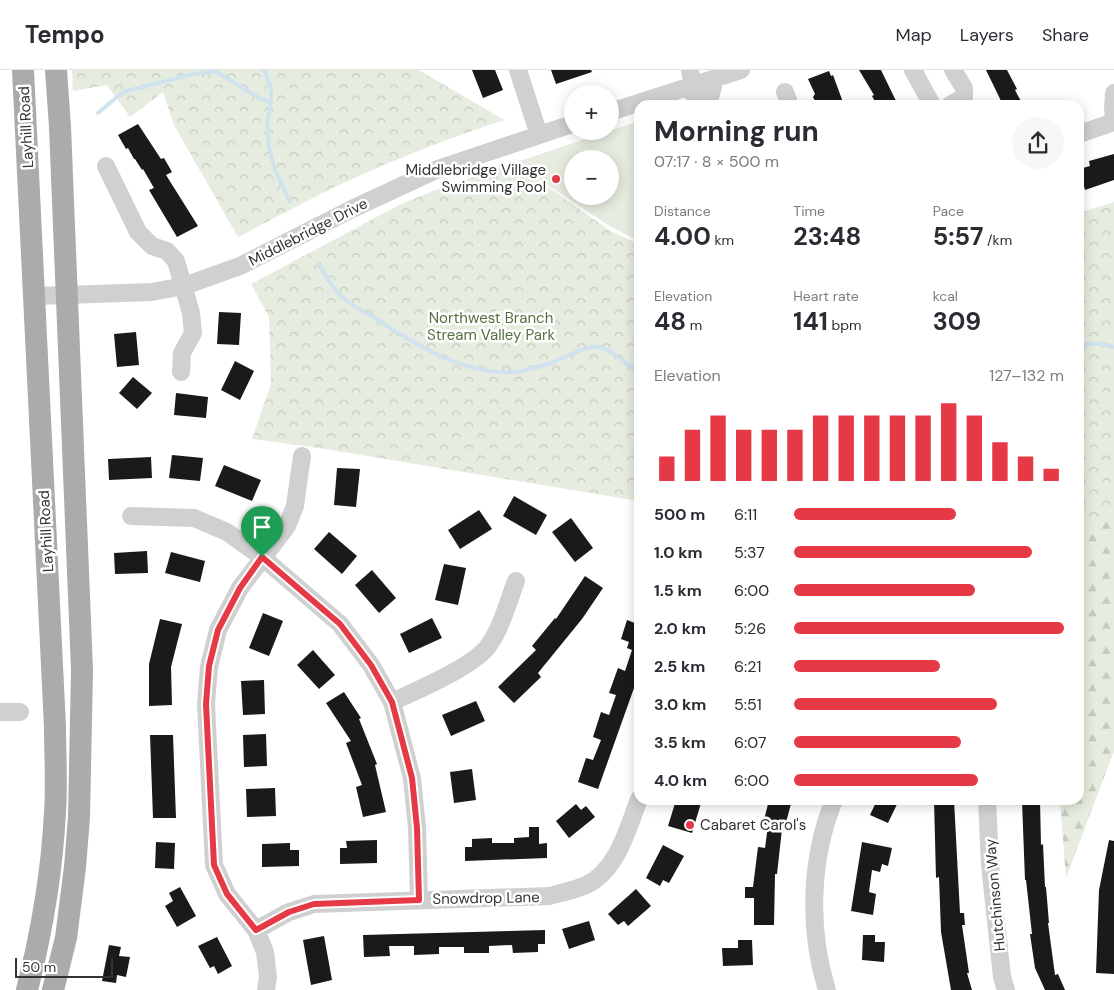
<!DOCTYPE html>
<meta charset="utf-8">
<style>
:root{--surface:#fff;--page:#f7f7f7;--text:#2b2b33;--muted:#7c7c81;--line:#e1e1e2;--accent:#e63946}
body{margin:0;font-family:"DM Sans",sans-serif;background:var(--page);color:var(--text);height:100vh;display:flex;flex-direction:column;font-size:19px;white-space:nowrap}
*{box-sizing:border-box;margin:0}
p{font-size:16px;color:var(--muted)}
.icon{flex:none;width:28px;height:28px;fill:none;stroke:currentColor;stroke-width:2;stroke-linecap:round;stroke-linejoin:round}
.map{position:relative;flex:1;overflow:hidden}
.sheet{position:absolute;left:634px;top:30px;width:450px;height:705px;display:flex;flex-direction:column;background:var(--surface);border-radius:15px;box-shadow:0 2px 12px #0003}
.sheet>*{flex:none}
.buttons{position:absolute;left:564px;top:15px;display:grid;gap:10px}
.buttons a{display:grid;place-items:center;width:55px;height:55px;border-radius:50%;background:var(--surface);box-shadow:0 2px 12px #0003;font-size:25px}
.scale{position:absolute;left:15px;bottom:12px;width:98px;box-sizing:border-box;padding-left:5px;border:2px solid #333;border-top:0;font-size:14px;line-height:18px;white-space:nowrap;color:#333;-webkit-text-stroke:4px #fff;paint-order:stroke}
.pin{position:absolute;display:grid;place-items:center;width:42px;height:42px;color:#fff;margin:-51px -21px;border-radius:50% 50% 50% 0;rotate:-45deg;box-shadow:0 0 5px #0007}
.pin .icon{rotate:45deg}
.round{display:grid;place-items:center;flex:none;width:52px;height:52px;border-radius:26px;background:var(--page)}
.head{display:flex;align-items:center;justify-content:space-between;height:85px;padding:0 20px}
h1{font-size:28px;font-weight:700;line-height:38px}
.metrics{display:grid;grid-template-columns:repeat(3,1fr);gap:8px;height:85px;padding:5px 20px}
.metrics div{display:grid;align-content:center}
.metrics b{font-size:25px;font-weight:700}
.metrics small{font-size:14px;font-weight:400}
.metrics p{font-size:14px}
.chart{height:140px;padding:10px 20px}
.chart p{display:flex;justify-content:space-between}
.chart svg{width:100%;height:90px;margin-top:5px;stroke:var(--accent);stroke-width:6}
ul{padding:0 20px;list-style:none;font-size:16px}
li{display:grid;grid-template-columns:80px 60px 1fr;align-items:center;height:38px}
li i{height:12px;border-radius:6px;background:var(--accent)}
header{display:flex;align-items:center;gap:30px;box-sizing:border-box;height:70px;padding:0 25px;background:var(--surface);border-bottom:1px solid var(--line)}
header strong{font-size:24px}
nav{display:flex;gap:28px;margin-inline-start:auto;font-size:18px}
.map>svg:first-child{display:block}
.forest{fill:url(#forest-firs)}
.park{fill:url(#park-crowns)}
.garden{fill:#e6ecdf;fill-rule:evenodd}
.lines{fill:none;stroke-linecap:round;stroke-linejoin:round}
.stream{stroke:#cfe2ee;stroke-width:4}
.building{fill:#1a1a1a}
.minor{stroke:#d0d0d0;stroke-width:18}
.major{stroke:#ababab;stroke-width:22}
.route-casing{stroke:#fff;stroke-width:10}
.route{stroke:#e63946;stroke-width:6}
.poi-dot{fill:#e63946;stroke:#fff;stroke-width:2}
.labels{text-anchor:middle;stroke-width:5;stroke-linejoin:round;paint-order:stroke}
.street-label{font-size:15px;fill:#333;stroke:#fff}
.poi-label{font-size:15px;fill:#333;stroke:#fff;text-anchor:end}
.park-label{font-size:15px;fill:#56703f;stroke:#fff}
</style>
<header>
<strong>Tempo</strong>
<nav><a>Map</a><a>Layers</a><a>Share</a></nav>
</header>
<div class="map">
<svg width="1114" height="920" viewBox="0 0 1114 920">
<defs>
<pattern id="forest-firs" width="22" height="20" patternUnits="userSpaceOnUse" patternTransform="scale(1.25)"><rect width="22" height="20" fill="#e6ecdf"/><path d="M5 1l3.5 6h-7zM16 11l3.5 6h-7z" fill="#c6cbc0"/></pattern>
<pattern id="park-crowns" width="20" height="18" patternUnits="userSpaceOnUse" patternTransform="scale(1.25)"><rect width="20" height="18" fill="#e6ecdf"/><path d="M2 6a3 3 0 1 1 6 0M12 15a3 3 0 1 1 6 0" fill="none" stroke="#c6cbc0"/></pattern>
</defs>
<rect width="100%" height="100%" fill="#fff"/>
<path class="forest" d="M1114 139V681L1066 808 1060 730H1079V155Z"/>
<path class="park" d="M72 0H419L504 50C449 68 396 89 343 113 308 130 273 149 238 167L174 55 163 22 130 47 107 15 73 21Z
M514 93 612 162 639 174V431L319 378 252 369 271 314 269 247 251 214 401 134 441 118Z
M1114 132V451L1095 452 1079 447V143Z"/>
<path class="garden" d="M639 51V171L611 157 514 93ZM572 89H610V126H572Z"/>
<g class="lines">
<path class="stream" d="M264 0 271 18V32L267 55 269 78 275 100 290 132
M98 43 123 22 189 5 215 1 261 29 271 32
M319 194C325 205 331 216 340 225 348 234 362 240 372 246 412 273 471 310 522 301 531 299 542 296 551 293 563 289 586 275 598 277 612 279 627 295 639 303
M1079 276C1090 273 1103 273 1114 277"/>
</g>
<path class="building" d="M472 0H495L503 20 483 28Z
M551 0H591L592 2 556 14Z
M859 0H881L898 35H877L872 26 874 25Z
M986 0H1007L1017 19 1015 20 1023 35H1003Z
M829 1 831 6 833 5 844 35H817L813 27 815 24 808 9Z
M138 54 161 89 164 88 172 102 166 105 198 156 177 167 149 120 154 118 143 99 142 100 135 89H134L128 78 126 79 118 65Z
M1114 84V110L1085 120 1079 99 1090 96 1089 91Z
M219 242 241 243 239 275 217 274Z
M136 262 139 295 117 297 114 264Z
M235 291 254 301 240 330 221 320Z
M133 307 152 323 137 339 119 323Z
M176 323 208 327 206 348 174 345Z
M172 385 203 388 200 411 169 408Z
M151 387 152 408 109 410 108 389Z
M224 395 261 410 252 431 215 416Z
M337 398 360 399 356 437 334 435Z
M514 426 547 445 536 465 503 446Z
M479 440 492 459 460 479 448 460Z
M571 448 593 478 575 492 552 462Z
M329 462 357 486 342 504 314 479Z
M147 481 148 503 115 504 114 483Z
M171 482 205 491 200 512 165 503Z
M444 494 466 498 458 535 435 530Z
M372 500 396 528 379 543 355 515Z
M585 506 603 518 582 549 538 603 541 607 514 633 498 617 536 580 532 576 555 548 556 549Z
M263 543 283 551 269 586 249 578Z
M432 548 442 568 409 583 400 564Z
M637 548 639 549V604L598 719 578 712 586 688 593 690 601 670 593 667 601 642 609 645 616 625 609 623 618 598 625 601 632 580 627 578 629 572 621 569 627 550 635 553Z
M160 549 182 554 171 597 172 635 149 636V594Z
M313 580 335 605 319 619 297 595Z
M264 610 265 644 243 645 241 611Z
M344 622 361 648 359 649 377 694 375 695 386 742 363 747 356 717 362 715 346 673 351 671 326 633Z
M476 631 485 651 451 666 442 645Z
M266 664 267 696 244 697 243 665Z
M150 665H173L176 748H153Z
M472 699 476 730 454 733 450 702Z
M275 718 276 746 247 747 246 719Z
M676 730H689L701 733 692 763 668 756Z
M769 730H792L784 760 782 759 777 804H775L774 855H754V828H745V817H753L758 777 765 778 768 755 763 754Z
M877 730H899L888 753 870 745Z
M934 730H954L960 843H964L965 855H962L969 903H967L972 920H951L941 862 939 807 936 808Z
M1040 730 1041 775 1043 774 1045 817H1046L1049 853H1048L1055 905 1058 904 1065 920H1045L1035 898 1030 864H1032L1026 810H1025L1022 731Z
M576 734 581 740 586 736 595 747 569 768 556 751Z
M529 757H539V774L547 773V788L465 791V777H472V769L492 768V773H514V768L529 767Z
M377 770V793L340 794V778H347L346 771Z
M1109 770 1114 771V904L1096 903 1099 820Z
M156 772 175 773 174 799 155 798Z
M862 772 892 778 888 796 882 794 880 802 872 800 869 822 876 824 873 845 851 841Z
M290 773V780H299V796L262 797V774Z
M663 775 684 786 669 813 663 810 660 816 646 808Z
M180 817 196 846 177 857 165 836 173 831 169 823Z
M636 819 651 836 628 856 624 851 618 855 608 844Z
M589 851 595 870 569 879 562 859Z
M545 860V874H538V882L513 883 512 875 489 876V883H464V877H439V884L414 885V876H389L390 886 364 887 363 865Z
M863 865H875V872H885L884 892 862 890Z
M324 866 332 910 311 915 303 870Z
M217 867 232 896 218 904 214 896 210 898 198 876Z
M738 870H752L753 895 723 896 722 878H738Z
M109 875 121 877 119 886 130 887 126 907 117 905 116 913 102 911Z"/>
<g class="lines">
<path class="minor" d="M518 0 539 65
M690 0 696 35
M913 0 932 35
M785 22 790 35
M1114 23 1113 38 1114 48
M708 35 715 9
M950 35 964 27V18L953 0
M610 42 741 0
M1079 64 1114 52
M106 96 138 162 152 176 167 181 176 191 191 243 193 263 182 283 181 302
M35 226 152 222 184 216 240 196 352 139 438 99 572 54
M131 446 194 448 227 462 262 487 340 554 371 595 392 632 412 708 417 758 419 830
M392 632C417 620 475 596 489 575 502 556 508 532 516 511
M0 642H20
M987 730 990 795 1002 907 1006 920
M256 860 289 842 314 834 549 826C561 823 575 820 586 815 617 801 628 758 639 729
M266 920 268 907 265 882 256 860 227 824 214 795 206 634 209 597 218 560 240 518 287 456 295 436 302 386
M827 920C808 860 810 789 834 730"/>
<path class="major" d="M23 0 55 657C55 685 57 714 55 742 52 802 42 861 27 920
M53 920 66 868 75 797 79 747 82 600 60 57 56 0"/>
</g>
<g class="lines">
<g class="route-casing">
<path id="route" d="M262 487 340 554 371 595 392 632 412 708 417 758 419 830 314 834 289 842 256 860 227 824 214 795 206 634 209 596 218 560 240 518Z"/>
</g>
<use href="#route" class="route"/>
</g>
<g class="poi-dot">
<circle cx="556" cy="109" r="5"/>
<circle cx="690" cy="755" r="5"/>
</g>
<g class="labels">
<g class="street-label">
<text transform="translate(26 57) rotate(-93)" y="5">Layhill Road</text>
<text transform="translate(308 162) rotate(-27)" y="5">Middlebridge Drive</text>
<text transform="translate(46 461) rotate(-93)" y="5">Layhill Road</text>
<text transform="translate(995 825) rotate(-95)" y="5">Hutchinson Way</text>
<text transform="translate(486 828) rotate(-1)" y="5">Snowdrop Lane</text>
</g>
<g class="poi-label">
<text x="546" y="105">Middlebridge Village<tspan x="546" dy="17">Swimming Pool</tspan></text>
<text x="700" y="760" text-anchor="start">Cabaret Carol's</text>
</g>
<g class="park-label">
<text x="491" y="253">Northwest Branch<tspan x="491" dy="17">Stream Valley Park</tspan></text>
</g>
</g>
</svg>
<div class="buttons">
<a>+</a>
<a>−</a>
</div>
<div class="scale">50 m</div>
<div class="pin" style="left:262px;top:487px;background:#1e9e55"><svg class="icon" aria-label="arrive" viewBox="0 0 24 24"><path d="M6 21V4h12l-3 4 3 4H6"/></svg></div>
<section class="sheet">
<div class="head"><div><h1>Morning run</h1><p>07:17 · 8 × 500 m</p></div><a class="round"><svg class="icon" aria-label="share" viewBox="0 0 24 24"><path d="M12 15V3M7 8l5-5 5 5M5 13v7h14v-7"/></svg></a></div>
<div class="metrics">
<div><p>Distance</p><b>4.00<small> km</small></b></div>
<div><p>Time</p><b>23:48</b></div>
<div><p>Pace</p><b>5:57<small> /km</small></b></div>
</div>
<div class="metrics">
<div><p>Elevation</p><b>48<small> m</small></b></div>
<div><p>Heart rate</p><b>141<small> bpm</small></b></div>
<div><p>kcal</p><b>309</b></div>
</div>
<div class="chart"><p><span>Elevation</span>127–132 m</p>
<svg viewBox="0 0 160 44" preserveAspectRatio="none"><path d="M5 44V32M15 44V19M25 44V12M35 44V19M45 44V19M55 44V19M65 44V12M75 44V12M85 44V12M95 44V12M105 44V12M115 44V6M125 44V12M135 44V25M145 44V32M155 44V38"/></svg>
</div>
<ul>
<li><b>500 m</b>6:11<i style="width:60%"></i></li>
<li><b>1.0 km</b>5:37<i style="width:88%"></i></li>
<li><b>1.5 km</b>6:00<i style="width:67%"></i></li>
<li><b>2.0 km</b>5:26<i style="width:100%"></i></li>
<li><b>2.5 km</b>6:21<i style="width:54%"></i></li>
<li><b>3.0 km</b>5:51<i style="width:75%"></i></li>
<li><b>3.5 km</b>6:07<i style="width:62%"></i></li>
<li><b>4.0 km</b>6:00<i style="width:68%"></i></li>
</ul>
</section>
</div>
